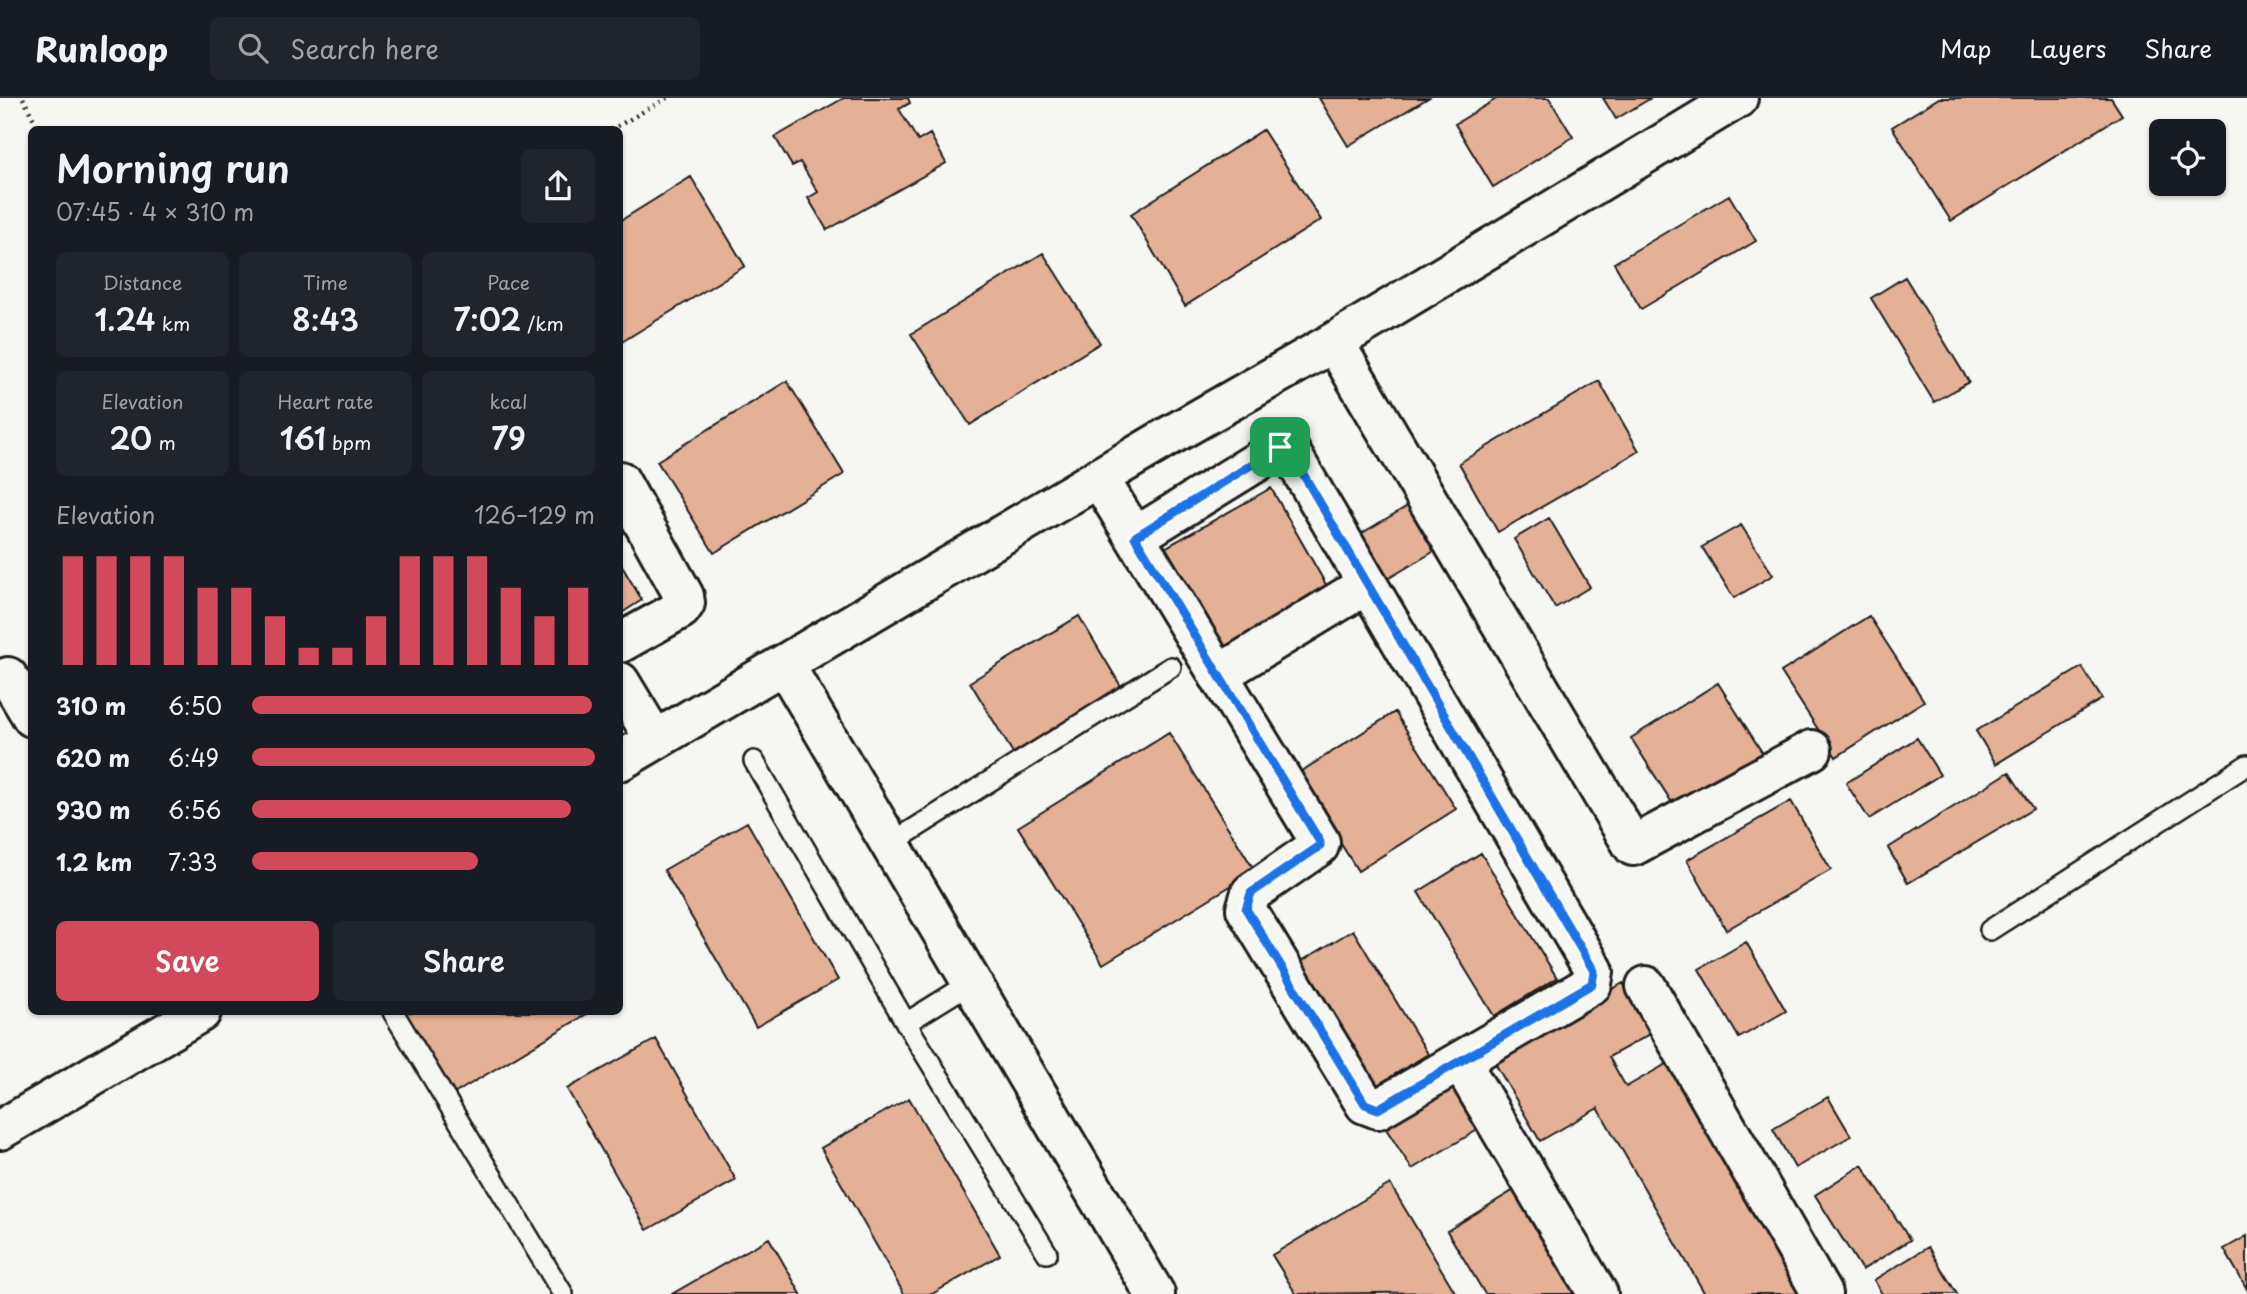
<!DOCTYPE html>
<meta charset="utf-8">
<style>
:root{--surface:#171b24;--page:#20242c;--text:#f1f3f6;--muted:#9ea1a6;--line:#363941;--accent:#d1495b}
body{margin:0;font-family:"Playpen Sans",sans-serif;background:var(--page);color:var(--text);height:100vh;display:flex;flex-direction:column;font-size:26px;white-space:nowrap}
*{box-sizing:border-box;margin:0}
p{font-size:23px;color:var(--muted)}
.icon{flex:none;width:38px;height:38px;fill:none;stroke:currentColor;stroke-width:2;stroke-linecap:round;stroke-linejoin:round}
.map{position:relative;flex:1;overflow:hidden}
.drawer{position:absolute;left:28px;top:28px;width:595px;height:889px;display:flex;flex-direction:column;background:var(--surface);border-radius:10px;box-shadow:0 2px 5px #0004}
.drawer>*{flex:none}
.tools{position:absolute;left:2149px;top:21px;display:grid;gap:14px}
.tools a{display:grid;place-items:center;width:77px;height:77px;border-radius:10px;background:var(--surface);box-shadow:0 2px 5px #0004;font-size:35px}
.pin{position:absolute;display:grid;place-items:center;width:60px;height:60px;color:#fff;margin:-30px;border-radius:14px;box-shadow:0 4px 10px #0006}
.round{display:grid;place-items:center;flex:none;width:74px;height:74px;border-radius:10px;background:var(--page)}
.head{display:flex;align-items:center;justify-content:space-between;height:119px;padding:0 28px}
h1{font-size:38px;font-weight:600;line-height:52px}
.figures{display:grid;grid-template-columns:repeat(3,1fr);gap:10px;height:119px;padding:7px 28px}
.figures div{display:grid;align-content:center;border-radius:10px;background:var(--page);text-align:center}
.figures b{font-size:30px;font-weight:600}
.figures small{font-size:19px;font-weight:400}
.figures p{font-size:19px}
.chart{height:196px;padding:14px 28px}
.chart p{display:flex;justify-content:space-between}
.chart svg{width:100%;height:126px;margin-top:7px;stroke:var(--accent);stroke-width:6}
.cta{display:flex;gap:14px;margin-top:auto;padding:14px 28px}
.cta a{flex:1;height:80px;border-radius:10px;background:var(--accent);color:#fff;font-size:28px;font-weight:600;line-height:80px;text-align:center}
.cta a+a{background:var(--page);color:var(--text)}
ul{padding:0 28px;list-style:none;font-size:23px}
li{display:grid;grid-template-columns:112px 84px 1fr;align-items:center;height:52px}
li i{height:18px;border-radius:9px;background:var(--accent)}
header{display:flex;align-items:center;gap:42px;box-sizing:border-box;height:98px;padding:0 35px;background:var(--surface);border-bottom:2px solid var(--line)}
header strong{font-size:33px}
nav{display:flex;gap:38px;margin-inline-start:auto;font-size:24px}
.search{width:490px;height:63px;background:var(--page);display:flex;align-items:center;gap:18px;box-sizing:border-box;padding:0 24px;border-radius:10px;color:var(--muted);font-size:26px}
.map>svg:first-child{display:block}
.building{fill:#e4b096;stroke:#1c1c1c;stroke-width:2}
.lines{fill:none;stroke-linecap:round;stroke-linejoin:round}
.lane-casing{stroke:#1c1c1c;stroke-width:24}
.street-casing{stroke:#1c1c1c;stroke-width:44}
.path{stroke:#1c1c1c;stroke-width:4.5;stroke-dasharray:2 5;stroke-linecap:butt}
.lane{stroke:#f6f6f2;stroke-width:19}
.street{stroke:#f6f6f2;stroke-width:38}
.route-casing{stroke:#fff;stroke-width:14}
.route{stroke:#1a73e8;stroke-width:9}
</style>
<header>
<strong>Runloop</strong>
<div class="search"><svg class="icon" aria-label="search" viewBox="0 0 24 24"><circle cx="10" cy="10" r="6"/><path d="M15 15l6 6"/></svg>Search here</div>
<nav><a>Map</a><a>Layers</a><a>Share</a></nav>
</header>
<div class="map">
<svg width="2247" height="1196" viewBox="0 0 2247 1196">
<rect width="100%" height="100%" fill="#f6f6f2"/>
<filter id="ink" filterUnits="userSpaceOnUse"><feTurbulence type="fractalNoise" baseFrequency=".0143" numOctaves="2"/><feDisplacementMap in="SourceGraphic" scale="14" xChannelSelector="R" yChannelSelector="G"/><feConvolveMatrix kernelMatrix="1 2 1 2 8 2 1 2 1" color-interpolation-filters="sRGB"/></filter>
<g filter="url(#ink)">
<path class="building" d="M844 0H908L910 5 899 11 918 43 930 36 946 65 827 132 808 100 818 94 800 64 792 68 775 39Z
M1319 0H1428L1348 48Z
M1498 0H1549L1573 39 1493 89 1455 26Z
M1603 0H1651L1616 21Z
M1939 0H2111L2122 17 1951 123 1892 29Z
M1263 32 1321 122 1185 208 1131 116Z
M691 79 745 168 620 245V123Z
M1729 97 1756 143 1641 211 1614 165Z
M1043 155 1100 245 970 327 911 236Z
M1905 179 1969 284 1934 304 1871 200Z
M787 283 844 376 714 455 657 363Z
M1599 283 1639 353 1498 434 1459 365Z
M1271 390 1329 492 1224 553 1165 450Z
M1411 406 1438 451 1379 486 1352 441Z
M1549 420 1590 489 1555 510 1514 441Z
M1741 427 1773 477 1734 500 1702 449Z
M620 465 642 502 620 516Z
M1079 518 1122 590 1013 655 970 584Z
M1869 518 1924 603 1836 659 1781 574Z
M2082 569 2102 601 1996 666 1976 633Z
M1718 585 1765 659 1678 714 1631 640Z
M1395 614 1456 711 1358 773 1297 676Z
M1169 635 1255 773 1103 866 1018 729Z
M1917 640 1940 677 1869 721 1846 685Z
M2009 674 2033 711 1908 785 1888 750Z
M1791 703 1831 772 1726 832 1687 762Z
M747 724 838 882 756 929 664 772Z
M1481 755 1557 880 1494 918 1418 794Z
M1353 832 1428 956 1366 994 1290 870Z
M1746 844 1786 913 1739 940 1699 871Z
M1623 885 1652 935 1609 959 1626 989 1668 965 1802 1196H1705L1598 1010 1540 1043 1492 960Z
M401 914H590L452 997Z
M656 941 736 1082 647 1132 567 991Z
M1457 974 1486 1027 1412 1071 1379 1020Z
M1828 999 1851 1038 1795 1070 1773 1031Z
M909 1000 1000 1157 932 1196H904L821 1050Z
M1862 1067 1910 1142 1862 1172 1815 1097Z
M1390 1086 1455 1194 1296 1196 1272 1157Z
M1519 1089 1583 1196H1485L1447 1133Z
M2247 1138V1191L2224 1151Z
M769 1140 801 1196H672Z
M1928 1149 1957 1196H1882L1874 1182Z"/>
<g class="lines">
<g class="lane-casing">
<path id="lane" d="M754 663 906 925 1047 1155
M890 746 1171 569
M1990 832 2247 667
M393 914 563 1196
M906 925 972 884"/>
</g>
<g class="street-casing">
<path id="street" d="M1334 244 1633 748 1812 652
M1099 380 1320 744 1319 748 1251 795 1246 811 1365 1006 1378 1011 1592 886 1594 873 1289 352 1281 349 1135 439
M620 383 684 498 685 505 681 511 620 545
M784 566 1155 1196
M1218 577 1366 487
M8 579 32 619
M620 584 655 642
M620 663 1171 337 1334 244 1738 0
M1646 888 1822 1196
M1469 978 1598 1196
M0 1032 201 914"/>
</g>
<path class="path" d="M23 0 39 32
M611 32 667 0"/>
<use href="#lane" class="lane"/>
<use href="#street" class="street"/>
</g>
</g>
<g class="lines" filter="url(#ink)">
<g class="route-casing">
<path id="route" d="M1280 349 1289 352 1594 873 1592 886 1378 1011 1365 1006 1246 811 1251 795 1320 748V744L1135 439Z"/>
</g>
<use href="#route" class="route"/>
</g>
</svg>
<div class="tools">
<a><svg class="icon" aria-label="locate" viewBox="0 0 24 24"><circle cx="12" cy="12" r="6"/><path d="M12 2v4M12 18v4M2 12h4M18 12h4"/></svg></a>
</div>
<div class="pin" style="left:1280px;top:349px;background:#1e9e55"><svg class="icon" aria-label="arrive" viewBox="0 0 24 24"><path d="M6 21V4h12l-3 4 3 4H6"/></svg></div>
<section class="drawer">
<div class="head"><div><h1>Morning run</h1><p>07:45 · 4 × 310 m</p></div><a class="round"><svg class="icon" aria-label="share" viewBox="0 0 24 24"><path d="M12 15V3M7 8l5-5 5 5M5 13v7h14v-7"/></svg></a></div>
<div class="figures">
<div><p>Distance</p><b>1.24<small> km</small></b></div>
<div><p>Time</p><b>8:43</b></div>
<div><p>Pace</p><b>7:02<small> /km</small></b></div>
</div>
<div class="figures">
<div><p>Elevation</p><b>20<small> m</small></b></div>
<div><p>Heart rate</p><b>161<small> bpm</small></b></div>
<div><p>kcal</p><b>79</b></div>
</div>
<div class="chart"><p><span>Elevation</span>126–129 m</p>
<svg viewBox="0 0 160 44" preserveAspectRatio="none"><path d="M5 44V6M15 44V6M25 44V6M35 44V6M45 44V17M55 44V17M65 44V27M75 44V38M85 44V38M95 44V27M105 44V6M115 44V6M125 44V6M135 44V17M145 44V27M155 44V17"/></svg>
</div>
<ul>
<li><b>310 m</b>6:50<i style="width:99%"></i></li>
<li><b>620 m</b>6:49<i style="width:100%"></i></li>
<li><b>930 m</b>6:56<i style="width:93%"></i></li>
<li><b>1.2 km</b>7:33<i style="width:66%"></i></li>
</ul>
<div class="cta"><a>Save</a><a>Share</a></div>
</section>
</div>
